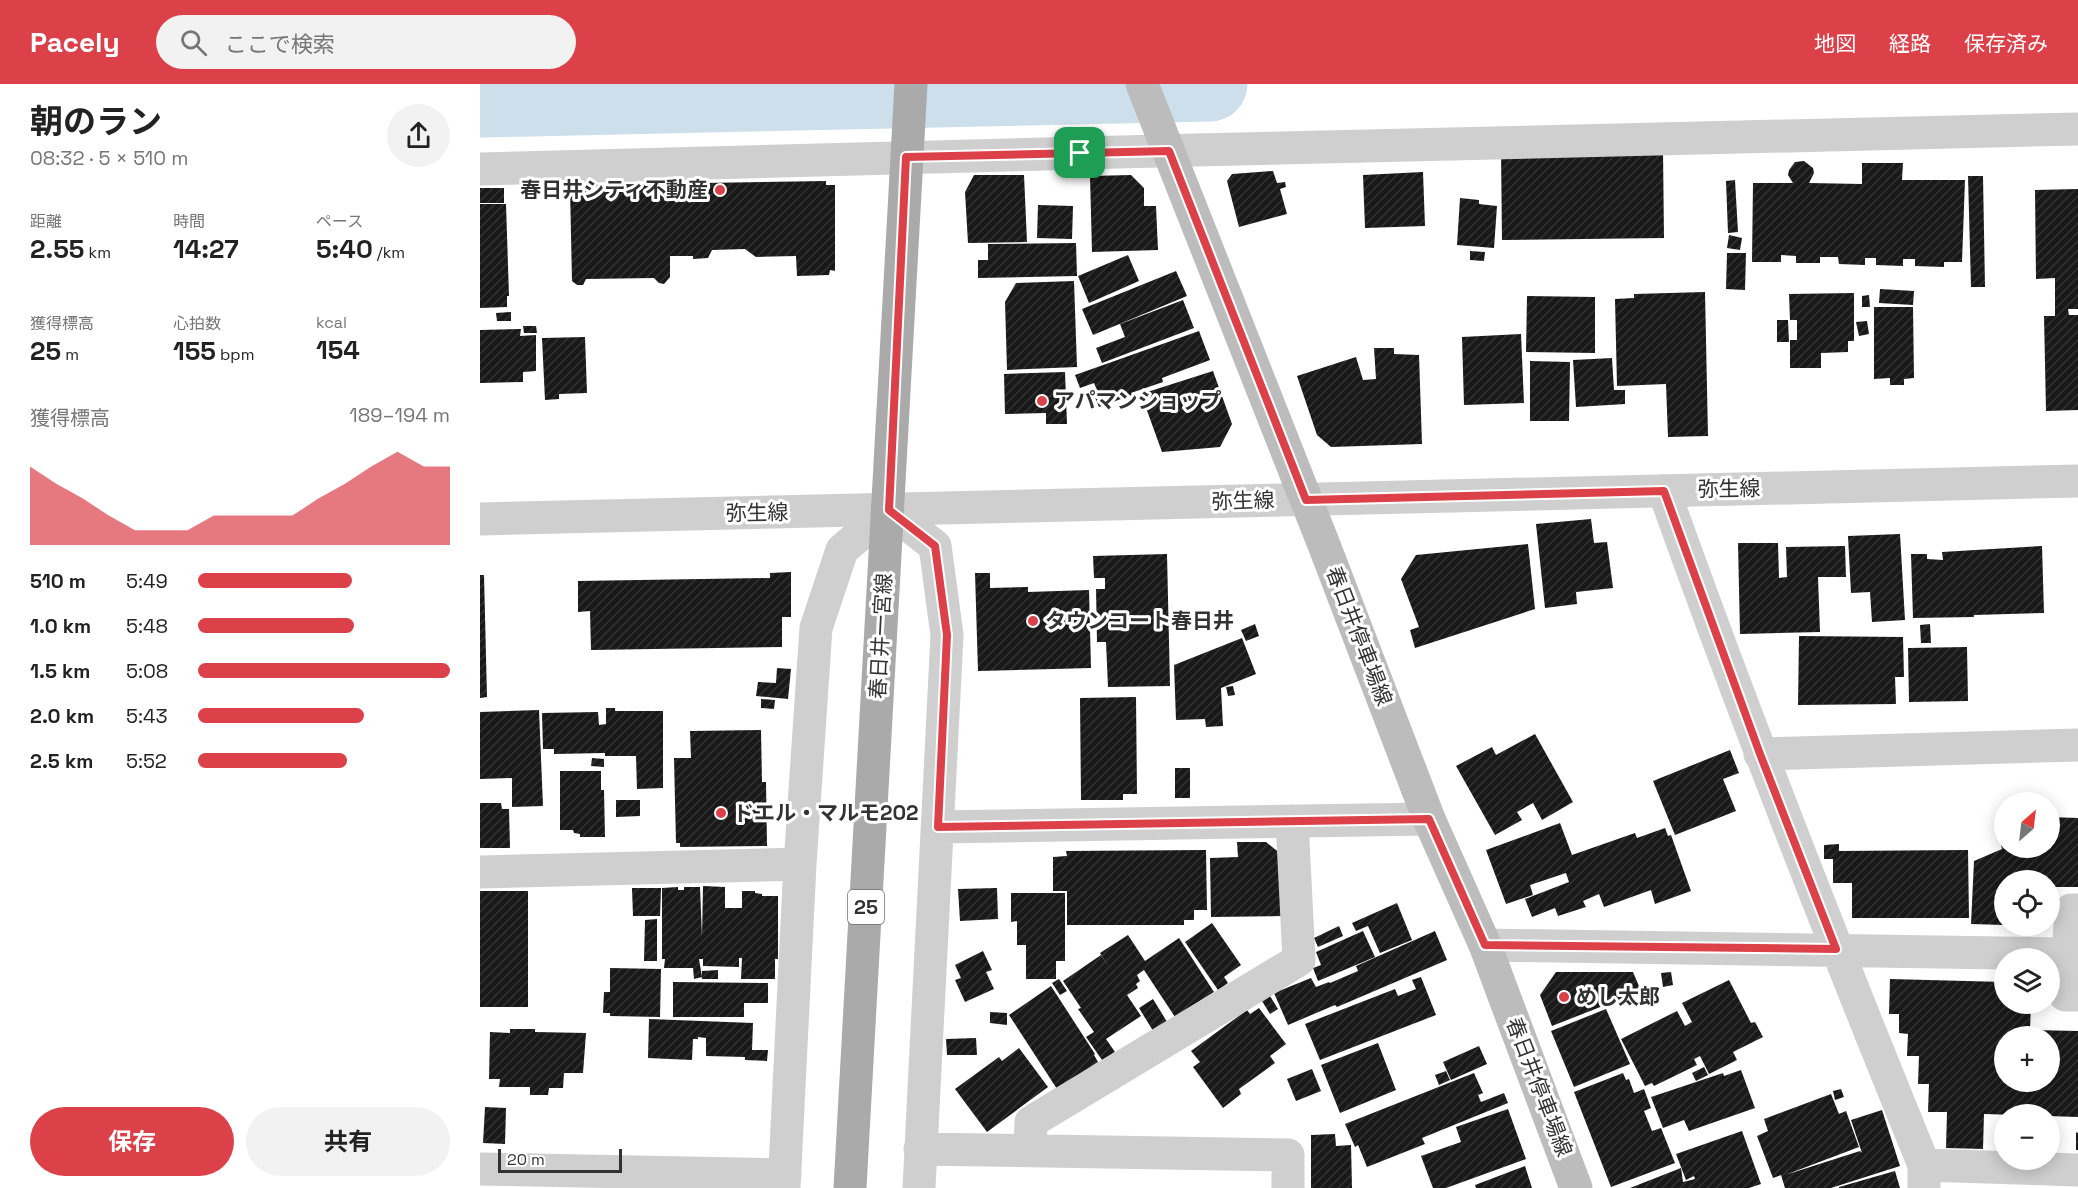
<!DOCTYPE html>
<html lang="ja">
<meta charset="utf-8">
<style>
:root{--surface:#fff;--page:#f2f2f2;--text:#222;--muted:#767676;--accent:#dc414a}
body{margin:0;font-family:"Space Grotesk","Noto Sans JP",sans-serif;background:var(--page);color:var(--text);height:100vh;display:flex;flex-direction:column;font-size:22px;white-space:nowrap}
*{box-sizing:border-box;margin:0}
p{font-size:20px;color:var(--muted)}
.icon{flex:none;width:33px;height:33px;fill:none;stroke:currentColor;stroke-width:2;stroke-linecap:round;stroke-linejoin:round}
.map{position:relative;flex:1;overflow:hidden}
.drawer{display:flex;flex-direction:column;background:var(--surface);width:480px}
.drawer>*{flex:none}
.needle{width:39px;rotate:28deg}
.tools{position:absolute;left:1514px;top:708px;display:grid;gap:12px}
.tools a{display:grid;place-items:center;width:66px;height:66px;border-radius:50%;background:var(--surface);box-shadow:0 3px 15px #0003;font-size:30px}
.scale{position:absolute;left:18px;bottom:15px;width:124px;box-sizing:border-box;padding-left:6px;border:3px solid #323232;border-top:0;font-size:16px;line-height:21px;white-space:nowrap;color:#323232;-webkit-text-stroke:4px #fff;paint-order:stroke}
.pin{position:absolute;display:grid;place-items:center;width:51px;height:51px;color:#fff;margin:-26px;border-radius:12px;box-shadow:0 3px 9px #0006}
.round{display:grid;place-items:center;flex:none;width:63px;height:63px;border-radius:32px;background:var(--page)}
.overview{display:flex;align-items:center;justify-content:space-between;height:102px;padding:0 30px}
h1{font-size:33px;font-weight:700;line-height:45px}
.metrics{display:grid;grid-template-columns:repeat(3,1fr);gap:9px;height:102px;padding:6px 30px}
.metrics div{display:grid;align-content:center}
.metrics b{font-size:26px;font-weight:700}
.metrics small{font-size:16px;font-weight:400}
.metrics p{font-size:16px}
.chart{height:168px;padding:12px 30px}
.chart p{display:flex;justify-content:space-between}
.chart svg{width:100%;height:108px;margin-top:6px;fill:var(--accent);opacity:.7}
.button{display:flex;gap:12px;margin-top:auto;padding:12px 30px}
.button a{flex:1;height:69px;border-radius:36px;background:var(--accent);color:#fff;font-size:24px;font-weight:700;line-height:69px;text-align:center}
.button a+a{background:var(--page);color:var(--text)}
ul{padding:0 30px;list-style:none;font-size:20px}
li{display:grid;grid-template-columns:96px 72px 1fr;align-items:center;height:45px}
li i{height:15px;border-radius:8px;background:var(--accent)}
header{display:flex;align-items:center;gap:36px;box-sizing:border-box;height:84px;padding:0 30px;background:var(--accent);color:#fff}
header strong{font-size:28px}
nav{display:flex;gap:33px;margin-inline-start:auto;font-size:21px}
.search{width:420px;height:54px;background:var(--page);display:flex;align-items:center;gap:15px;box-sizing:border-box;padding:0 21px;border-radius:33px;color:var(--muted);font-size:22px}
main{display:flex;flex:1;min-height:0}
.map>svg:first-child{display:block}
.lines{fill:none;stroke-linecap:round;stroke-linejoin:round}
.river{stroke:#cddfea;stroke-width:75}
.building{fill:url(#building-hatch);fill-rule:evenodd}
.minor{stroke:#cfcfcf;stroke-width:33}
.tertiary{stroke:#cfcfcf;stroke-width:33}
.secondary{stroke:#bcbcbc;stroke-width:33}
.primary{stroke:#aaa;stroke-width:33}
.route-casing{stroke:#fff;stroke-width:12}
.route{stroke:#dc414a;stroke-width:8}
.poi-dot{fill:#dc414a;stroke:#fff;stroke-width:2}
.labels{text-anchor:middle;stroke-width:6;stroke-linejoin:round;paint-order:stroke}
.shield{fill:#fff;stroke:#707070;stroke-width:1.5}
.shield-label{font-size:20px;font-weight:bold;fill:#323232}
.poi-label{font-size:21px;font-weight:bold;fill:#323232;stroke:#fff;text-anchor:start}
.street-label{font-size:21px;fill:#323232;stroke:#fff}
</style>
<header>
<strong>Pacely</strong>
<div class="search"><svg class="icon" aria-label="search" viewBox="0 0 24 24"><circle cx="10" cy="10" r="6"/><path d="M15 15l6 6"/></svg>ここで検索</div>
<nav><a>地図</a><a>経路</a><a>保存済み</a></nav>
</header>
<main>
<section class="drawer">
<div class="overview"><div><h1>朝のラン</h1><p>08:32 · 5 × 510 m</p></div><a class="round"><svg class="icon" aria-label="share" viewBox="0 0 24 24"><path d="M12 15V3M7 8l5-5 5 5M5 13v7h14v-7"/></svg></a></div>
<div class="metrics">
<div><p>距離</p><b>2.55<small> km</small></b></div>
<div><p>時間</p><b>14:27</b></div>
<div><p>ペース</p><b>5:40<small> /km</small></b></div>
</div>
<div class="metrics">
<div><p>獲得標高</p><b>25<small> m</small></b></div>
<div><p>心拍数</p><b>155<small> bpm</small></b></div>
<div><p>kcal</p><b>154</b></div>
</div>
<div class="chart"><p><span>獲得標高</span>189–194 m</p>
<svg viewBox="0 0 160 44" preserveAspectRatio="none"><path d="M0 44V12L10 19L20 25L30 32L40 38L50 38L60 38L70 32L80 32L90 32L100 32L110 25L120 19L130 12L140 6L150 12L160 12V44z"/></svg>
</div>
<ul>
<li><b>510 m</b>5:49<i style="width:61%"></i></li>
<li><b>1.0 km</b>5:48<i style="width:62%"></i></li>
<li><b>1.5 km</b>5:08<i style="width:100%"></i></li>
<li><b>2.0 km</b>5:43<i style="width:66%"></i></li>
<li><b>2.5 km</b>5:52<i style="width:59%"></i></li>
</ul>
<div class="button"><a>保存</a><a>共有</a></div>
</section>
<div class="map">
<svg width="1598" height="1104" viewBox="0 0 1598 1104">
<defs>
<pattern id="building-hatch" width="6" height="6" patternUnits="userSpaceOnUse" patternTransform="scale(1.5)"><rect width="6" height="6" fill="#191919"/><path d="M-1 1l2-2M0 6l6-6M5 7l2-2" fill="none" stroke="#323232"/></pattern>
</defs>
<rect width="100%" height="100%" fill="#fff"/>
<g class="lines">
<path class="river" d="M0 16 730 0"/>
</g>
<path class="building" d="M1183 66 1184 154 1022 156 1021 67Z
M1324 77 1333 84 1334 89 1329 99 1382 100V79H1423L1422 96H1485L1482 178H1464V183L1435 182V175H1423V182L1396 181V174H1385V181L1359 180 1358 173H1340V179H1316V172L1301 171V178H1272L1273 99H1313L1308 91 1309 86 1315 78Z
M793 87 797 99 805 98 806 103 800 105 807 130 759 143 747 97 752 90Z
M943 88 945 142 885 144 883 91Z
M494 91H544L547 158 488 159 485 108Z
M651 91 664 104V122H676L678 166 612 168 610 92Z
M1488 92H1503L1505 203H1491Z
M1255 96 1258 148 1248 149 1246 97Z
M346 97V101H355V187L350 186 349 191 317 192 316 172 276 173 265 165 232 166 228 174 213 175V172H190V193L184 200 179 199 174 194 106 195 103 201H97L92 197 90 104H99L98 101Z
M0 104H24V119H0Z
M1598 105V225H1588L1589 231H1598V326L1566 327 1564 232H1575V194L1556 195 1555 106Z
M980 114 999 116V120L1017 122 1014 164 977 161Z
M0 120H26L29 212H27V223L0 224Z
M558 121 593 122 592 155 557 154Z
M1249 151 1262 154 1260 166 1247 164Z
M596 159 597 192 498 194V176H508V160Z
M990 167 1005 168 1004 177 990 176Z
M1247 169H1266L1265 206 1246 205Z
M648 171 659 197 609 219 598 192Z
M696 187 707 212 613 251 602 225Z
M594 197 597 283 527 286 525 218 536 199Z
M1400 205 1434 207 1433 221 1399 219Z
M1225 208 1228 352 1188 353 1186 300 1137 302 1135 215 1154 214V210Z
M1374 209V257H1368V268L1341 269V284H1310V256H1317V236H1310L1309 210Z
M1389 211 1390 223H1382V212Z
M1047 212 1115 213V269L1046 268Z
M703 216 714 244 622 279 616 264 645 253 640 240Z
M1394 223H1433L1434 294 1424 295V301H1410V294L1394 295Z
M31 228V237H17L16 229Z
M1297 236H1308L1309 258H1297Z
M1387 237 1389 250 1379 252 1376 238Z
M43 242H56L57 249H44Z
M41 245 40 252 56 251V287L43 288V298L0 299V246Z
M719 247 730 276 682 294 683 298 651 309 652 311 619 323 614 311 618 309 614 299 600 304 595 291Z
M1041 250 1044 319 984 321 982 253Z
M105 253 107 309 79 310V315L65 316 62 254Z
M894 264H914V270L939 271 942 360 851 363 837 351 817 292 876 273 883 296 896 295Z
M1132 274 1134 306H1145V320L1096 323 1093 276Z
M1050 277 1090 278 1089 337H1050Z
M733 287 752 340 740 363 682 368 661 310Z
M585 288 587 340H566V329L525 330 524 290Z
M1111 435 1114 459 1127 458 1133 504 1096 508 1097 520 1065 524 1056 440Z
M1420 450 1425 536 1392 538 1390 508 1371 509 1368 452Z
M1258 459H1298L1299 494 1307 493 1306 463 1365 462 1366 493H1338L1340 548 1260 550Z
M1048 460 1055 525 935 564 930 546 939 543 921 495 936 471Z
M1562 462 1564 529 1494 531V533L1433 534 1431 470H1447V475L1463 476 1462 468Z
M687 470 690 602 628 603 626 558H617L616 505H625V494H614L613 472Z
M311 488V533H302V563L111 566 110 527 98 528V497L290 494V489Z
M495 489H510V504L548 503V508L609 506 611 584 498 587Z
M0 491H4L7 613 0 614Z
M775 540 779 552 766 557 761 546Z
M1450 540 1451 559H1441L1440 541Z
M1319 552 1423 553 1424 593H1415L1416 620 1318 621Z
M762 554 776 590 741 604 743 642 726 643 725 635 696 636 694 581Z
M1487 563 1488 617 1429 618 1428 564Z
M297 584 311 585 308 615 276 612 278 598 296 599Z
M753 602 755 611 748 612 746 603Z
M656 613 657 710H643V716H601L600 614Z
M281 615 295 616 294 625 281 624Z
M126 624H135V627H183V704L157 705 156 672H125V669L74 670V665H63L62 629 118 628 119 641 126 640Z
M59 626 63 722 32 723V694L0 695V628Z
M281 646 282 698H286L287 762 200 763V759H196L194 674H211L210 647Z
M1055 650 1093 718 1062 736 1053 719 1037 728 1042 736 1015 751 976 682 1012 663 1016 671Z
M1250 666 1259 689 1243 695 1256 727 1195 751 1173 697Z
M112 674 124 675V683L111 682Z
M695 684H710V714H695Z
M80 687H121V706H124L125 753H100V750L94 749 93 746H80Z
M136 716H160V732L136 733Z
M0 719H21L22 725H29L30 764H0Z
M1569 733 1598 734V803H1569V796H1524V841L1491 840 1494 777 1522 765 1516 736 1524 737V764H1569Z
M1080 739 1092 771 1155 749 1157 754 1185 744 1188 752 1191 751 1211 807 1175 820 1171 806 1124 823 1119 810 1103 817 1106 823 1078 832 1075 824 1052 833 1045 815 1089 798 1086 789 1050 801 1053 811 1026 820 1006 766Z
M757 758H786L801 770 802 832 731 833 730 774 758 773Z
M1359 760V767L1488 766 1489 834H1372V799H1353V775H1344V761Z
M726 766 727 826H714V836H704V841H587V807H573V773L587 772 586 767Z
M223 802 245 803V824H262V807H275V809L282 810V812H298V875H295V895H261L262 874H259V883L223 882V875H219L222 893 214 895 213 884H184L185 875H182V804L198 803V806H204V803H220L222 853Z
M152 804H181L180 832H153Z
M517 804 518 835 480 837 478 805Z
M0 807H48V923H0Z
M531 809H585V877H576V895H546V861H537V837L531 838Z
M917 819 932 856 900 869 888 842 876 847 872 839Z
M177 835V877H164L165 836Z
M732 839 761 881 744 893 748 899 738 906 705 858Z
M859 842 863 852 838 863 834 854Z
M883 847 895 873 838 897 833 884 841 881 836 868Z
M955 847 967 876 857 923 855 921 808 941 794 909 831 894 836 903 849 898 850 899 878 887 876 882Z
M648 851 665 877 699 854 734 908 695 933 664 886 657 891 660 897 656 900 658 904 647 911 661 932 626 955 635 968 622 976 606 953 614 948 598 925 601 924 583 897 621 871 629 883 620 869Z
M503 867 512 886 506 888 514 905 485 918 475 896 481 894 475 881Z
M130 884 181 885 180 933 130 932V929H123L124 908H130Z
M238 886V895H222V887Z
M1076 888H1153L1161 907 1072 942 1060 911Z
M1191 888 1193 901 1183 903 1181 889Z
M941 893 956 931 840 976 825 940 915 905 918 912 936 905 932 896Z
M579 895 587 907 580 911 572 899Z
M1410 895 1524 898V920H1551L1550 946 1598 947V1033L1504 1030 1503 1065 1466 1064 1467 1028H1448L1449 1000H1438L1439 972H1427L1428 950 1419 949V930H1409ZM1524 952H1569V998H1524Z
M1249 896 1271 939 1275 938 1283 953 1253 968 1257 976 1229 990 1220 972 1214 975 1217 981 1174 1002 1172 999 1165 1002 1141 955 1197 927 1205 942 1212 938 1202 919Z
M193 898 288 899V919H264V933H193Z
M571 902 615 970 614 971 618 978 577 1005 529 931Z
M790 912 798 925 790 930 782 917Z
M673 915 689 941 675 950 659 924Z
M779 924 806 960 790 972 795 979 759 1005 761 1010 743 1024 713 983 720 978 711 967 767 926 770 930Z
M1126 925 1150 980 1094 1003 1071 947Z
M510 928 527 929V941L510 939Z
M169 935 273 939 272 966H288L287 977 265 976V973L226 972V954L218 953V955H213L212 976 168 974Z
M30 945H55V948L106 949 103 989H84L83 1004H69L68 1011H50V1003H19L20 995H9L10 948 30 949Z
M496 954 497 971H467L466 955Z
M898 959 916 1006 860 1029 841 981Z
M999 962 1007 980 971 996 963 978Z
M539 964 568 1003 507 1048 475 1005 519 973 522 977Z
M1224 983 1228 991 1216 997 1212 989Z
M832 985 841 1007 816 1017 807 995Z
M1261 986 1275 1024 1209 1047 1204 1036 1183 1044 1171 1013 1243 989 1244 992Z
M966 987 970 996 959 1001 955 991Z
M994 989 1003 1009 998 1011 1001 1018 1024 1009 1028 1019 942 1054 945 1060 887 1083 878 1061 875 1063 865 1040Z
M1143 989 1146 996 1149 995 1154 1009 1164 1005 1171 1024 1164 1027 1172 1047 1181 1044 1195 1079 1131 1103 1094 1008Z
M1361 1005 1364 1013 1355 1016 1353 1007Z
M1351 1010 1359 1030 1366 1027 1379 1063 1305 1091 1380 1067 1382 1069 1371 1036 1402 1026 1420 1082 1351 1104H1305L1301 1091 1293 1094 1277 1052 1288 1047 1284 1035Z
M5 1023 26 1024 25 1060 3 1059Z
M1028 1025 1046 1075 966 1104H953L941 1072 981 1058 976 1043Z
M1262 1047 1281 1100 1269 1104H1150L1201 1084 1203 1098 1215 1095 1214 1092 1206 1096 1196 1070Z
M1596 1048 1598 1049V1066H1596Z
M855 1050 856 1062 871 1061 872 1104H831V1051Z
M1045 1082 1052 1104H996L995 1101Z
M1415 1087 1420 1104H1359V1103Z"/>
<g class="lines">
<path class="minor" d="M0 85 716 66 1598 45
M1184 407C1265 634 1353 858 1444 1081V1104
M1280 670 1598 661
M458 743 949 735
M0 788 320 780
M1005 861 1588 870 1591 826H1598
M1588 870 1585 911H1598
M440 1065 808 1071V1104
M550 1066 551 1038 819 876 812 737
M1444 1081 1598 1086
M0 1085 305 1091
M304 1104 320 780 336 544 362 466 409 426 455 462 467 551 439 1104"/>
<path class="tertiary" d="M0 435 1598 397"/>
<path class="secondary" d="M662 0 844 461 949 735 1005 861 1096 1104"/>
<path class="primary" d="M370 1104 431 0"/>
</g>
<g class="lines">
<g class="route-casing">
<path id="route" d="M689 67 826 416 1184 407 1280 670 1356 865 1005 861 949 735 458 743 467 551 455 462 409 426 426 73Z"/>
</g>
<use href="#route" class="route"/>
</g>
<g class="poi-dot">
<circle cx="240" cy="106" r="6"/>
<circle cx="562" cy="317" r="6"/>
<circle cx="553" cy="537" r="6"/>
<circle cx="241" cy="729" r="6"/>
<circle cx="1084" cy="913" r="6"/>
</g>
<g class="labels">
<rect class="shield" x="368" y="806" width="36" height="34" rx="4.5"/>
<g class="shield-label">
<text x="386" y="830">25</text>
</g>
<g class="poi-label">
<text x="228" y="113" text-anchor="end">春日井シティ不動産</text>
<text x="574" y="324">アパマンショップ</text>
<text x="565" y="544">タウンコート春日井</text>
<text x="253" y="736">ドエル・マルモ202</text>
<text x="1096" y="920">めし太郎</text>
</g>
<g class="street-label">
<text transform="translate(1249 405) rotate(-1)" y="7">弥生線</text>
<text transform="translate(763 417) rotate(-2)" y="7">弥生線</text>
<text transform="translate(277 429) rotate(-1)" y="7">弥生線</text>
<text transform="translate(401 552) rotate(-87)" y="7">春日井一宮線</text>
<text transform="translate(879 552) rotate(69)" y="7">春日井停車場線</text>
<text transform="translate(1059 1003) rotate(69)" y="7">春日井停車場線</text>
</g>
</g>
</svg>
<div class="tools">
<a><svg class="needle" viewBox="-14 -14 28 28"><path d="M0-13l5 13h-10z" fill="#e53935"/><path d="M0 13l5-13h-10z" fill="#767676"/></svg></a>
<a><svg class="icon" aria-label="locate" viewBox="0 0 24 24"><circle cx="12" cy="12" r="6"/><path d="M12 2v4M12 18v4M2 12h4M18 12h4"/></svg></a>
<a><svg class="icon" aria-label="layers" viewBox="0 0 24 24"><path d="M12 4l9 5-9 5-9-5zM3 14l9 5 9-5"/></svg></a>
<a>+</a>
<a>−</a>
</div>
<div class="scale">20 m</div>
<div class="pin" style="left:600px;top:69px;background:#1e9e55"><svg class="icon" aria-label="arrive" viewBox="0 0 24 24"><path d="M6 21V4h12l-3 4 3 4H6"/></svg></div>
</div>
</main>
